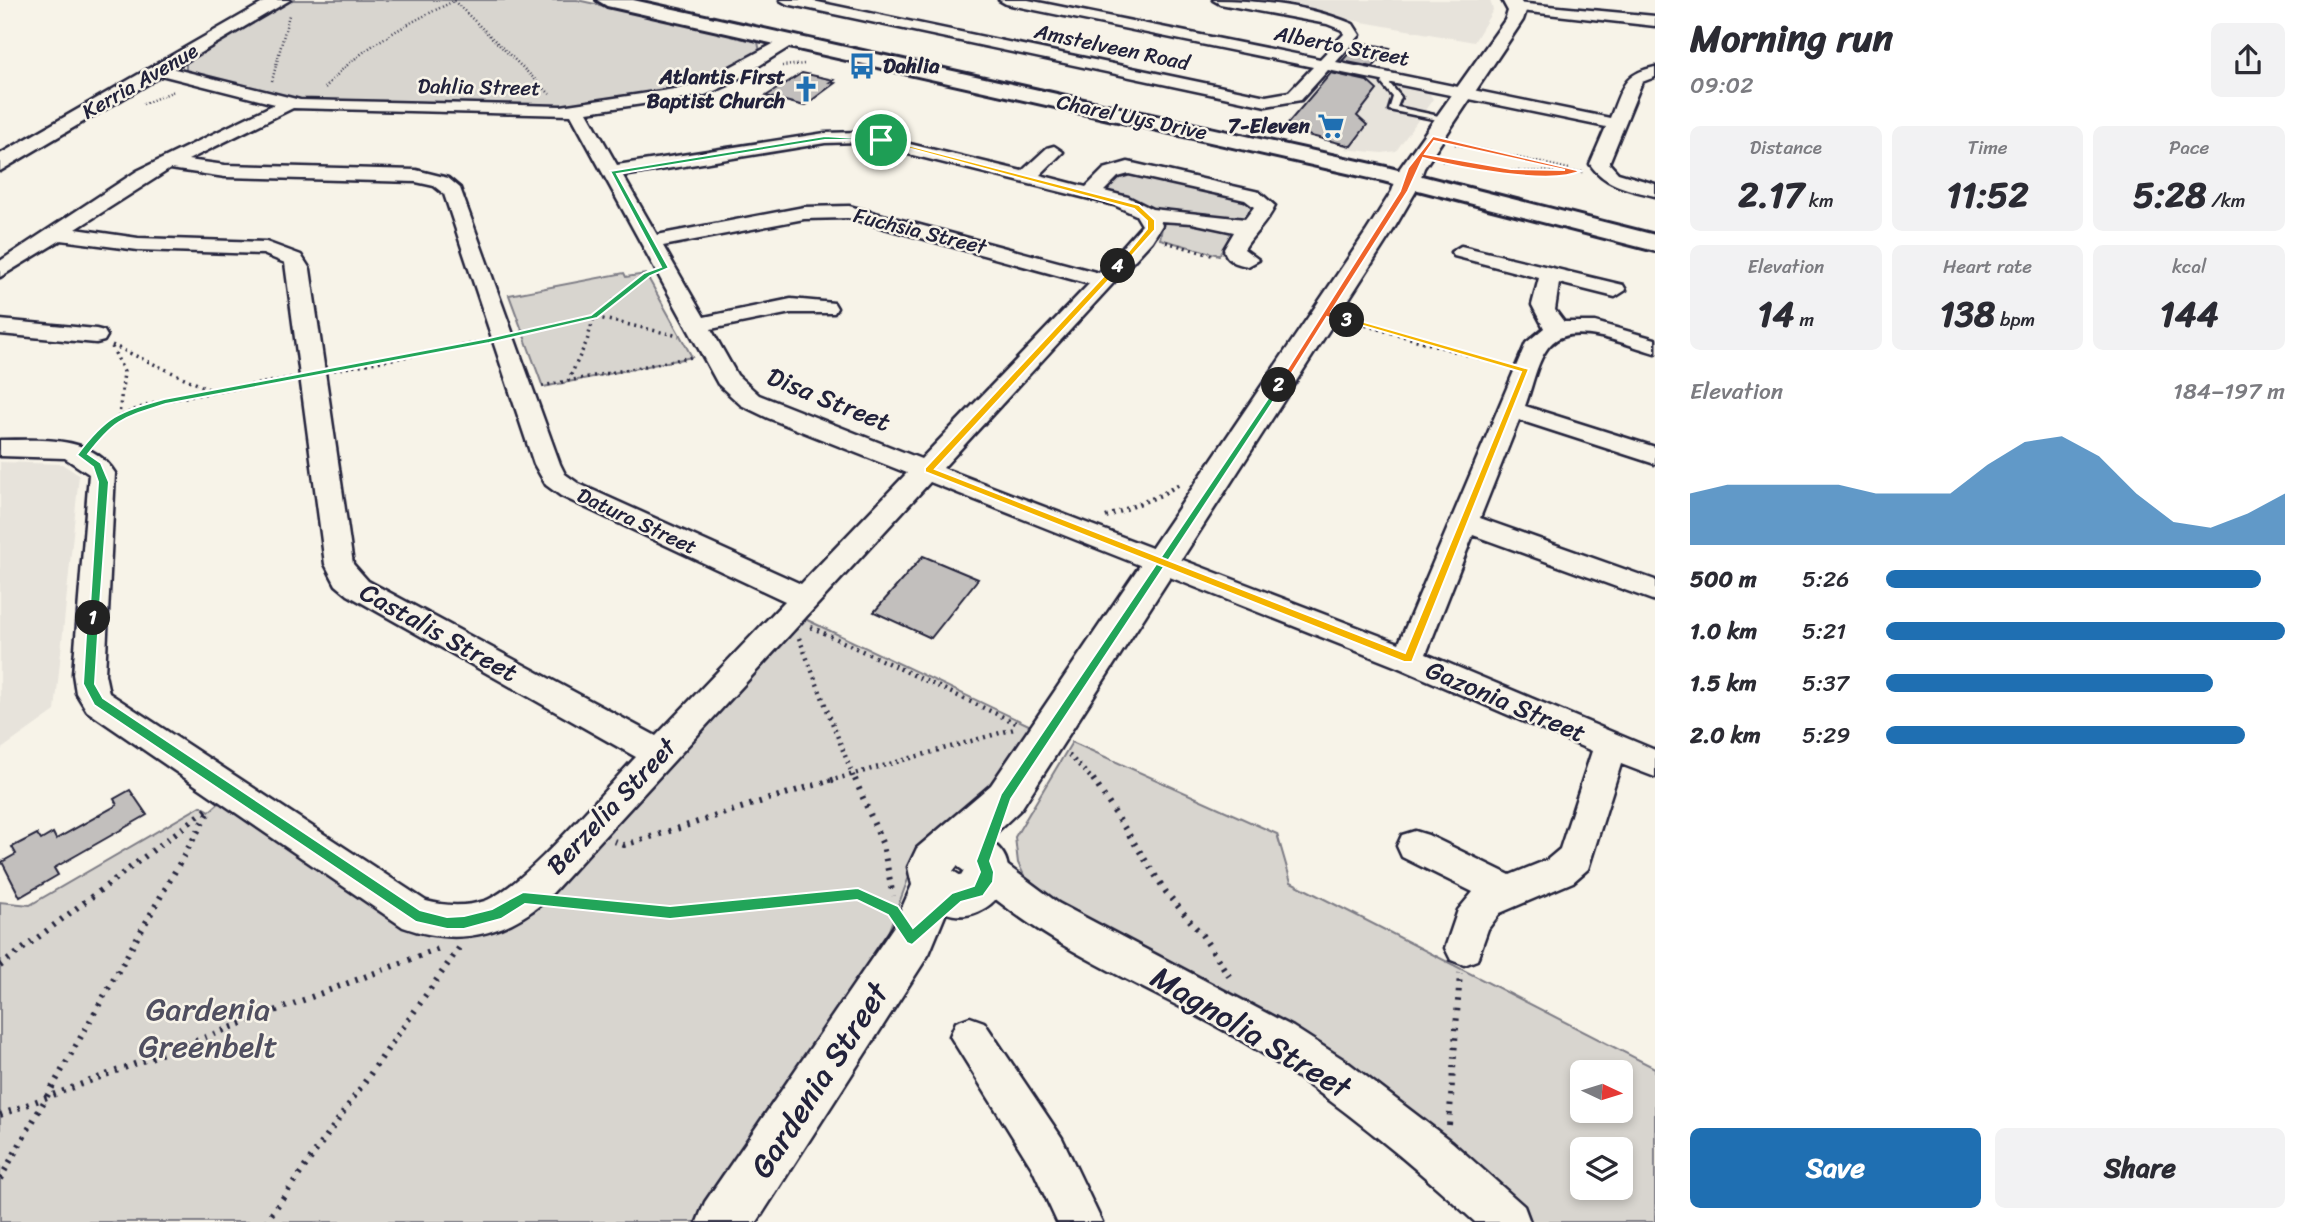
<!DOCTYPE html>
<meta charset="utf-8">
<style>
:root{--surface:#fff;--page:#f2f2f3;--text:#2b2b33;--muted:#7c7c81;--accent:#1f6fb2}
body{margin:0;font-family:Sriracha,sans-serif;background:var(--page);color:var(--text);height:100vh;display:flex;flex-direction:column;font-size:26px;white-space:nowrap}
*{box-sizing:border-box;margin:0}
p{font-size:23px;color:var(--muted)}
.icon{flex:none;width:38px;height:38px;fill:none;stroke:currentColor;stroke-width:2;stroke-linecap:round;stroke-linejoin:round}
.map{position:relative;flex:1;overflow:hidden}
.details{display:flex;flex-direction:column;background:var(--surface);width:665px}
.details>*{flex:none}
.needle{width:46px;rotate:94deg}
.controls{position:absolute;left:1570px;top:1060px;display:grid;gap:14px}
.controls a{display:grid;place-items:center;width:63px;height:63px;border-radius:10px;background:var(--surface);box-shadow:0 4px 10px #0003;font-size:35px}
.pin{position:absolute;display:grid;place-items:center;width:60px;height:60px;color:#fff;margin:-30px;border:4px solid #fff;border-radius:50%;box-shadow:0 2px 7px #0007}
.km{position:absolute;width:35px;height:35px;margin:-18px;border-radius:50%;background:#222;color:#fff;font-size:19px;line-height:35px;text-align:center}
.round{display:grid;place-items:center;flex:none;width:74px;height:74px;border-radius:10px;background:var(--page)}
.head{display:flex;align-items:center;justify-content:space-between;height:119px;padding:0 35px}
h1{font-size:38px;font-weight:800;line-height:52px}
.figures{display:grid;grid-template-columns:repeat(3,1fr);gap:10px;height:119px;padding:7px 35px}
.figures div{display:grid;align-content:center;border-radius:10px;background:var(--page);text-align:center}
.figures b{font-size:35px;font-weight:800}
.figures small{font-size:19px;font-weight:400}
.figures p{font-size:19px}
.chart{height:196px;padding:14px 35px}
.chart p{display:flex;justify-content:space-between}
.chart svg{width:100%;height:126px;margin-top:7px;fill:var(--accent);opacity:.7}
.primary-button{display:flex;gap:14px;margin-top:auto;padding:14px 35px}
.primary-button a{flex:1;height:80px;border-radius:10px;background:var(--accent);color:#fff;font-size:28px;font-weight:800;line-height:80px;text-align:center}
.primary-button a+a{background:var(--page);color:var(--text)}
ul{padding:0 35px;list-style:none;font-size:23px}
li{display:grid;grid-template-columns:112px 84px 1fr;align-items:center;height:52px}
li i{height:18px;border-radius:9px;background:var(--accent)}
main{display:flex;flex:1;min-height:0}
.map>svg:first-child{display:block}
.built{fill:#e7e3db}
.green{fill:#d8d5cf;stroke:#7d7c85;stroke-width:2;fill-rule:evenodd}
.building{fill:#c2bfbd;stroke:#22223b;stroke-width:2}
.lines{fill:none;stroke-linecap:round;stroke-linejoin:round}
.service-casing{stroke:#22223b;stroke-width:5}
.minor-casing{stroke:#22223b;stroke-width:5}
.tertiary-casing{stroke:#22223b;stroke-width:5}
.secondary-casing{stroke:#22223b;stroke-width:6}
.path-far3{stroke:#22223b;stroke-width:2.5;stroke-dasharray:1 2.5;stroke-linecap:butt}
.path-far2{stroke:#22223b;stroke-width:3.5;stroke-dasharray:2 4.5;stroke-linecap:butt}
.path-far1{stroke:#22223b;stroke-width:4.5;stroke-dasharray:2 5;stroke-linecap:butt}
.path{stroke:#22223b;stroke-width:6;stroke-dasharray:2.5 7;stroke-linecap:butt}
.service{fill:#f7f3e8;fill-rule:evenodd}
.minor{fill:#f7f3e8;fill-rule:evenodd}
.tertiary{fill:#f7f3e8;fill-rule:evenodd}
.secondary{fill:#f7f3e8;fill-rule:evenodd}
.split-1{fill:#22a559;stroke:#fff;stroke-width:2}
.split-2{fill:#22a559;stroke:#fff;stroke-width:2}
.split-3{fill:#f0652b;stroke:#fff;stroke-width:2;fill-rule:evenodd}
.split-4{fill:#f5b400;stroke:#fff;stroke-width:2}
.split-5{fill:#f5b400;stroke:#fff;stroke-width:2}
.labels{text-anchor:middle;stroke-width:5;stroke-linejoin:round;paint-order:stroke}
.far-street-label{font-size:21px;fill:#22223b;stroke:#f7f3e8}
.far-poi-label{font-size:21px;font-weight:bold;fill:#22223b;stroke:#f7f3e8;text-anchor:end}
.street-label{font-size:26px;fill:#22223b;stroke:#f7f3e8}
.near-park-label{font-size:32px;fill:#504f60;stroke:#f7f3e8}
.near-street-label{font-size:32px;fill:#22223b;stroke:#f7f3e8}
</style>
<main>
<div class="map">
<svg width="1655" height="1222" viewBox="0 0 1655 1222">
<rect width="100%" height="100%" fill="#f7f3e8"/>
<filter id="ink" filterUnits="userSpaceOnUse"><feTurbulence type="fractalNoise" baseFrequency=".0143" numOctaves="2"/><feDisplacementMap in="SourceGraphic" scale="14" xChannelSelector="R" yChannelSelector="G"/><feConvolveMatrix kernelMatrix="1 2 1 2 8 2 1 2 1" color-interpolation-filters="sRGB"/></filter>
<g filter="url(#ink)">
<path class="built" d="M1239 0H1490L1493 10 1474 42Z
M1334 71 1427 90 1433 99 1396 151 1382 153 1344 149 1351 146 1354 120 1377 90 1366 80 1328 74Z
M0 462 62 464 79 475 55 711 0 750Z"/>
<path class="green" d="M292 0H577L753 39 758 42 760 52 701 86 558 108 299 101 186 71V63L192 57Z
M1127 170 1258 203 1248 221 1150 209 1107 190 1106 185Z
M1176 218 1231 231 1234 234 1219 255 1160 239 1163 221Z
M624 273 626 277 646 274 692 357 543 387 509 295Z
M803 618 1035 728 996 782 913 866 877 962 700 1222H0V902L30 905 201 806 210 811 221 801 462 934Z
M1072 742 1277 834 1291 882 1655 1068V1222H1530L1033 894 1018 863 1015 837ZM1582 1073H1620V1111H1582ZM1582 1150H1620V1188H1582Z"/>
<path class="building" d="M1359 42 1390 48 1373 67 1342 61Z
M802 73 834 80 830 82 835 83 804 106 766 96Z
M1331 73 1367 81 1377 90 1357 116 1367 125 1351 146 1283 129Z
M923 556 978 579 931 638 874 612Z
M130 790 147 815 54 868 58 875 20 897 2 862 16 854 12 847 37 834 41 840 53 833 56 839 117 805 114 799Z"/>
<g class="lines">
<g class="service-casing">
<path id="service" d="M1386 74 1393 76 1390 84 1401 97 1397 107 1448 118V122L1389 110 1393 97 1382 84Z"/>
</g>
<g class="minor-casing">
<path id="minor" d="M780 0H808L1266 96 1289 92 1313 67 1006 4 999 0H1028L1320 59 1344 34 1342 30 1327 24 1220 4 1213 0C1259 0 1311 6 1353 24L1360 35 1336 62 1610 118C1622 89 1622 74 1655 67V77L1642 82 1609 163 1618 173 1655 184V196C1630 190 1605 186 1590 164L1606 127 1328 70 1301 100 1266 106 787 4Z
M1516 3 1655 16V26L1511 10 1509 7Z
M788 36 794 38V44L728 85 705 95 587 112 617 165 825 133 860 132 1022 171 1047 148 1054 146 1063 152 1040 175 1086 187 1104 169 1128 162 1259 192 1275 206C1267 223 1254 233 1244 249L1259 260 1248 266C1237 264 1226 261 1224 249L1234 232 1192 223 1160 221 1162 225 1152 241 943 468 1399 643 1526 343 1544 328 1532 305 1539 278 1454 256 1451 252 1461 246 1623 285 1626 290 1615 297 1559 283 1555 310 1564 322H1595L1655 339V353C1628 346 1572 320 1550 345 1537 359 1532 388 1525 406L1655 447V464L1519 420 1480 518 1655 580V601L1473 535 1426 654 1655 750V777L1621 764 1588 869 1573 882 1500 913 1488 929 1477 960 1464 965 1451 960 1445 948 1458 910 1473 892 1402 857 1397 846 1402 835 1415 831 1428 835 1510 875 1547 860 1560 849 1592 751 1397 667 930 482 545 901C502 937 455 946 403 927L87 711 76 693 73 674 89 474 65 458 0 456V440C41 440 90 434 115 473L105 674 109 693 426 901C444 906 466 907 485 901 525 886 603 791 636 757L348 595 336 585 325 564 285 263 263 254 138 250 61 240 0 277V261L137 171 275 104 153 73V67L159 65 300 100 561 106 695 86ZM293 108 571 115 718 384 741 405 768 418 907 473 801 584 579 484 565 474 560 464 460 188 448 178 416 170 225 165 188 160ZM860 142 1114 205 1136 215 1142 225 1099 273 849 206 804 207 657 235 623 176 825 143ZM170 169 225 177 416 182 434 186 444 194 534 464 546 485 561 496 785 601 656 736 368 581 353 564 310 269 301 255 266 242 138 238 76 229ZM1129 174 1245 200 1254 207 1245 219 1152 209 1128 197 1104 191 1118 177ZM848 218 1089 284 921 459 759 395 737 375 711 329 791 313H834L837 308 834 303 791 299 704 317 663 246 804 219Z
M0 320 96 329 104 331 107 336 104 341 96 343 0 334Z
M987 855 1000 860 1058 903 1293 1027 1346 1061 1452 1142 1524 1206 1530 1222H1475C1410 1162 1342 1106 1268 1057 1183 1001 1083 967 1002 904 989 894 976 886 969 871L974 860Z
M970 1017 984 1022 1062 1138 1102 1222H1057L1032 1168 950 1036 956 1022Z"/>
</g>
<g class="tertiary-casing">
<path id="tertiary" d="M268 0H290L0 171V154Z
M1502 0H1520L1526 11 1523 20 1424 168 1416 191 1392 232 1021 809 988 840C1035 867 990 928 946 913L929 954 757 1222H697L705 1202 894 926 912 885 908 867 917 848 991 785 1366 232 1392 191 1400 168 1505 20 1508 11ZM957 866 964 871 961 876 953 871Z"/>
</g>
<g class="secondary-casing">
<path id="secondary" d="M597 0H633L1386 167 1655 235V251L1383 181 607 6Z"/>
</g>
<path class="path-far3" d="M454 1 550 94
M782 66 805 64
M272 81 289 15
M325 88C359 47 409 23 456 0
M143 104 174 91
M1455 144 1569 169
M1442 161 1511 171 1583 172"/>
<path class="path-far2" d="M1166 242 1215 256
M1347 320 1506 366
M523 332 594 317 645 276
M112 345 215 392 291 378
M112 347 124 372 119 416
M334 370 484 342
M568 381 587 341 594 317 679 336
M542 386 692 357
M93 441C122 403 170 400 214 392"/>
<path class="path-far1" d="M1106 517 1161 495 1181 483
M811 627 1018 724
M799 638 855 781
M1069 755 1094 781
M829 781 1014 729"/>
<path class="path" d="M855 779 883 845 893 896
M1093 779 1166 892 1202 935 1231 979
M614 841 624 845C695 824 764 799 836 779
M559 902 670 912 858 894 889 908
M0 966 209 808
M0 1115 438 949
M1449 1125 1460 973
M0 1179 211 808
M266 1222 459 948"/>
<use href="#service" class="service"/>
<use href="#minor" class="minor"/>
<use href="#tertiary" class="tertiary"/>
<use href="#secondary" class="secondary"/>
</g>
</g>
<path class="split-1" d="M825 136 885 140H825L617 174 669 268 650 276 597 318 489 343 166 404C123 418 116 418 88 454L101 463 109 482 99 618 89 621 98 482 93 467 77 455C106 416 118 412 164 399L489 338 591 315 644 273 661 267 610 171Z"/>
<path class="split-2" d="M1279 382 1284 385 1011 799 990 861 994 872 993 882 983 896 961 902 912 945 907 943 888 915 857 900 670 919 525 904 501 919 464 929H447L416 922 94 705 83 684 87 618 93 614 99 618 95 684 103 698 420 910 447 917 464 916 492 909 523 892 670 906 858 888 898 906 913 928 952 893 974 886 980 872 976 861 1001 794Z"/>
<path class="split-3" d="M1433 136 1581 171C1551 186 1456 167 1423 158L1408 191 1331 312 1352 320 1347 323 1327 317 1283 387H1276L1400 191 1408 168ZM1434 141 1565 170 1511 169 1425 154Z"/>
<path class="split-4" d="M1115 264 1122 266 935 469 1405 653 1521 372 1343 320 1350 318 1529 369 1412 662H1404L925 472V468Z"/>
<path class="split-5" d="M884 139 1139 205 1155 220V230L1121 268H1115L1147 229V221L1134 209 878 140Z"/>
<defs>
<g id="bus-bare" transform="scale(2.1)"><path d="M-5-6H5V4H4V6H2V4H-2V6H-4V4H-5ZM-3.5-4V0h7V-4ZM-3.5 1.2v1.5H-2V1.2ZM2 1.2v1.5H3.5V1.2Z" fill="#1f6fb2" stroke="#f7f3e8" stroke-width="2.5" paint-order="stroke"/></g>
<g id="church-bare" transform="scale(2.1)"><path d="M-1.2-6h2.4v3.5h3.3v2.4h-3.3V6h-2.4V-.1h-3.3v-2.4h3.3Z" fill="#1f6fb2" stroke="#f7f3e8" stroke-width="2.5" paint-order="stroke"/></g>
<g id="supermarket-bare" transform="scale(2.1)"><path d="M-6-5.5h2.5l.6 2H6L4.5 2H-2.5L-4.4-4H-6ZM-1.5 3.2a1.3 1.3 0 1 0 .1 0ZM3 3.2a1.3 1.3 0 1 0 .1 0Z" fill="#1f6fb2" stroke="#f7f3e8" stroke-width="2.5" paint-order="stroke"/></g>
</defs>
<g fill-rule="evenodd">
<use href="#bus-bare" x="862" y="66"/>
<use href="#church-bare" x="806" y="89"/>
<use href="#supermarket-bare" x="1331" y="126"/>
</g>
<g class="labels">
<g class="far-street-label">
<text transform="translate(1342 46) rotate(11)" y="7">Alberto Street</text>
<text transform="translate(1112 47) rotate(12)" y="7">Amstelveen Road</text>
<text transform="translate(140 81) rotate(-30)" y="7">Kerria Avenue</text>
<text transform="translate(479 87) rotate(1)" y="7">Dahlia Street</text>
<text transform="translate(1132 117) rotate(12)" y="7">Charel Uys Drive</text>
<text transform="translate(920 231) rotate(14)" y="7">Fuchsia Street</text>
<text transform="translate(637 521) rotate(25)" y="7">Datura Street</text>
</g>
<g class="far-poi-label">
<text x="883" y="73" text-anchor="start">Dahlia</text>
<text x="785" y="84">Atlantis First<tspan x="785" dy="24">Baptist Church</tspan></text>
<text x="1310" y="133">7-Eleven</text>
</g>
<g class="street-label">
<text transform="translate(829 399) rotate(22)" y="9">Disa Street</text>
<text transform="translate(439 632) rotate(29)" y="9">Castalis Street</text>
<text transform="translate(1506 701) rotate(23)" y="9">Gazonia Street</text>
<text transform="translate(611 806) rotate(-47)" y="9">Berzelia Street</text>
</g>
<g class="near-park-label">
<text x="208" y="1020">Gardenia<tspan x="208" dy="37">Greenbelt</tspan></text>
</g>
<g class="near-street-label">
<text transform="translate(1251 1032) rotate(31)" y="11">Magnolia Street</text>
<text transform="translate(819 1080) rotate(-57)" y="11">Gardenia Street</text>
</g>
</g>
</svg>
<div class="controls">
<a><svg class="needle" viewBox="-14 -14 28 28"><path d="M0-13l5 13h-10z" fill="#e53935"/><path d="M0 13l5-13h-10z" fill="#7c7c81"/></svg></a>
<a><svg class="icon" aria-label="layers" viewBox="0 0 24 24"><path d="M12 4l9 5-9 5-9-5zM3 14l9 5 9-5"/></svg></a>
</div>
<div class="pin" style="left:881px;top:140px;background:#1e9e55"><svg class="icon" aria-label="arrive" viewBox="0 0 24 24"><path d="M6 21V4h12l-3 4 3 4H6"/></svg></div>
<b class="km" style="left:93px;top:618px">1</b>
<b class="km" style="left:1279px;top:385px">2</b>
<b class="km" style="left:1347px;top:320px">3</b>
<b class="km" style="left:1118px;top:266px">4</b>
</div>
<section class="details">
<div class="head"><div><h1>Morning run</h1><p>09:02</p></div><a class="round"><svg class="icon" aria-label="share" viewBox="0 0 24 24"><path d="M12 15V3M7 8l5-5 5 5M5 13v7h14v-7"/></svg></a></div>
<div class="figures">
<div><p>Distance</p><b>2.17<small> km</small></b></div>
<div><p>Time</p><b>11:52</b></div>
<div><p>Pace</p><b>5:28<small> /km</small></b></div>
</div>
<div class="figures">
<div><p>Elevation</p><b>14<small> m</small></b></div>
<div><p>Heart rate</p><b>138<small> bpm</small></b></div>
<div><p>kcal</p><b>144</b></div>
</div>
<div class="chart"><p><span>Elevation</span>184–197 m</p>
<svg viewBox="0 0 160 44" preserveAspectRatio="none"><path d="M0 44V26L10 23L20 23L30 23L40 23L50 26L60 26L70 26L80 16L90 8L100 6L110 13L120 26L130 36L140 38L150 33L160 26V44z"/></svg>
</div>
<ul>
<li><b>500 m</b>5:26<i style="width:94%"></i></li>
<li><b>1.0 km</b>5:21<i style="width:100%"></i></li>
<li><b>1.5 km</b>5:37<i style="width:82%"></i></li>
<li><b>2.0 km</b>5:29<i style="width:90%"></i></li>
</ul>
<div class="primary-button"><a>Save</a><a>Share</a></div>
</section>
</main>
